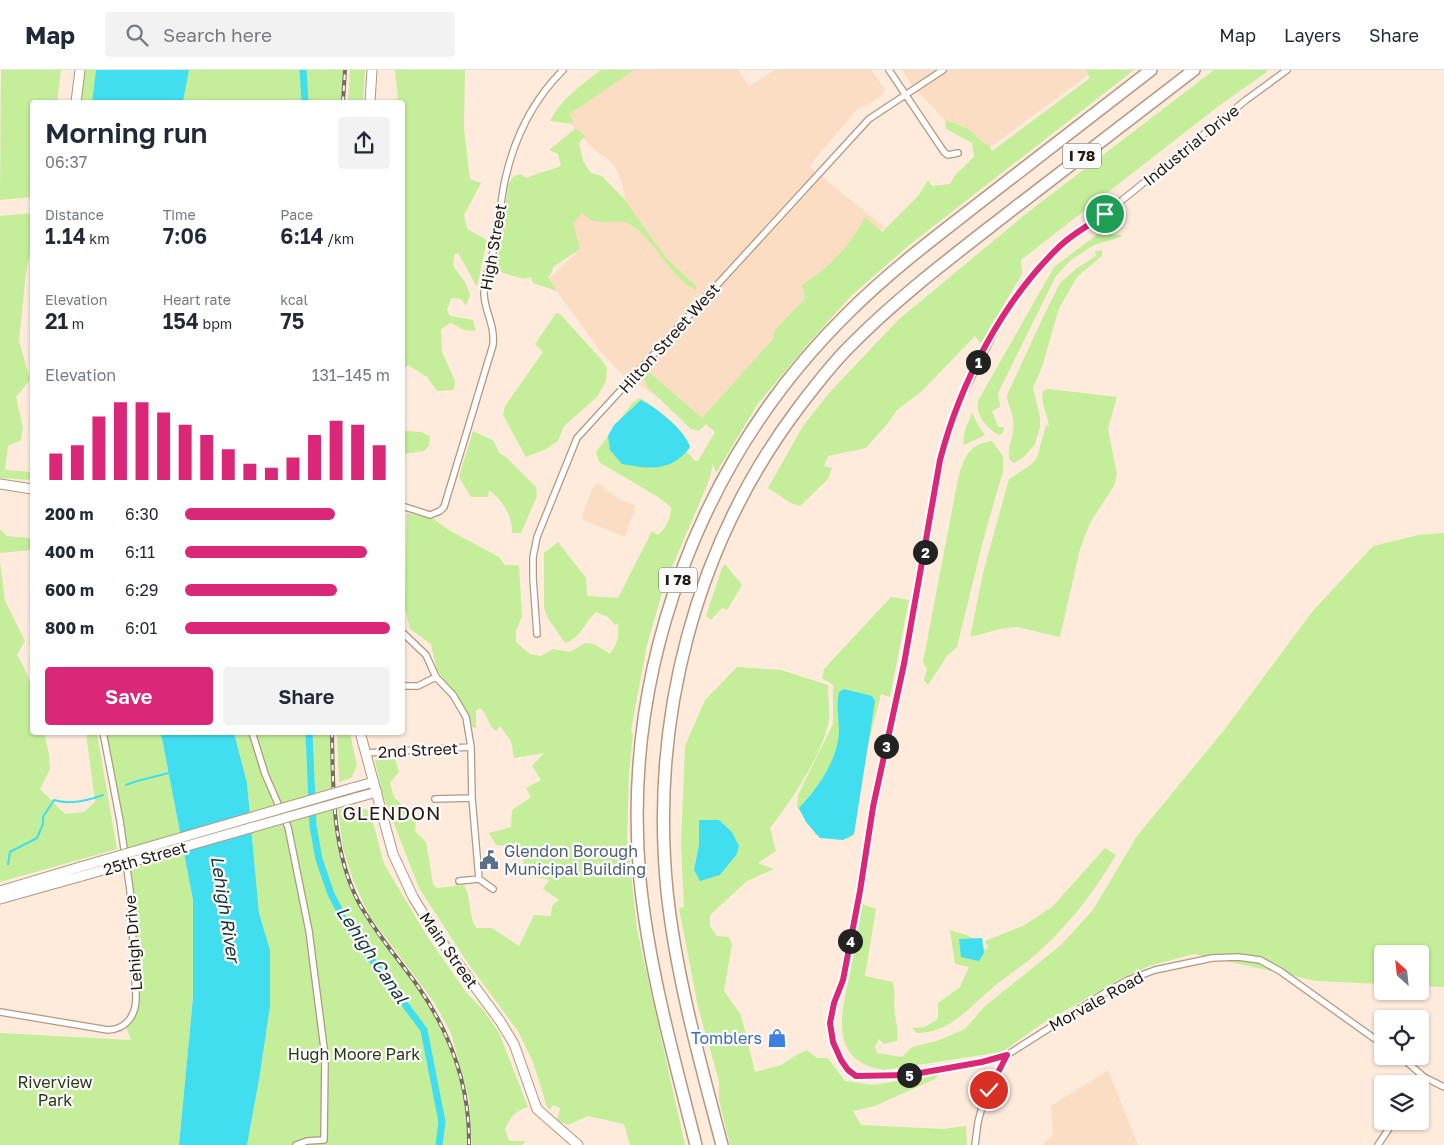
<!DOCTYPE html>
<meta charset="utf-8">
<style>
:root{--surface:#fff;--page:#f2f2f3;--text:#1f2937;--muted:#747a83;--line:#e0e1e3;--accent:#db2777}
body{margin:0;font-family:"Golos Text",sans-serif;background:var(--page);color:var(--text);height:100vh;display:flex;flex-direction:column;font-size:19px;white-space:nowrap}
*{box-sizing:border-box;margin:0}
p{font-size:16px;color:var(--muted)}
.icon{flex:none;width:28px;height:28px;fill:none;stroke:currentColor;stroke-width:2;stroke-linecap:round;stroke-linejoin:round}
.map{position:relative;flex:1;overflow:hidden}
.side{position:absolute;left:30px;top:30px;width:375px;height:635px;display:flex;flex-direction:column;background:var(--surface);border-radius:5px;box-shadow:0 1px 4px #0004}
.side>*{flex:none}
.needle{width:32px;rotate:333deg}
.tools{position:absolute;left:1374px;top:875px;display:grid;gap:10px}
.tools a{display:grid;place-items:center;width:55px;height:55px;border-radius:5px;background:var(--surface);box-shadow:0 1px 4px #0004;font-size:25px}
.pin{position:absolute;display:grid;place-items:center;width:42px;height:42px;color:#fff;margin:-21px;border:2px solid #fff;border-radius:50%;box-shadow:0 1px 5px #0007}
.km{position:absolute;width:25px;height:25px;margin:-12px;border-radius:50%;background:#222;color:#fff;font-size:14px;line-height:25px;text-align:center}
.round{display:grid;place-items:center;flex:none;width:52px;height:52px;border-radius:5px;background:var(--page)}
.summary{display:flex;align-items:center;justify-content:space-between;height:85px;padding:0 15px}
h1{font-size:28px;font-weight:600;line-height:38px}
.stats{display:grid;grid-template-columns:repeat(3,1fr);gap:8px;height:85px;padding:5px 15px}
.stats div{display:grid;align-content:center}
.stats b{font-size:21px;font-weight:600}
.stats small{font-size:14px;font-weight:400}
.stats p{font-size:14px}
.chart{height:140px;padding:10px 15px}
.chart p{display:flex;justify-content:space-between}
.chart svg{width:100%;height:90px;margin-top:5px;stroke:var(--accent);stroke-width:6}
.primary-button{display:flex;gap:10px;margin-top:auto;padding:10px 15px}
.primary-button a{flex:1;height:58px;border-radius:5px;background:var(--accent);color:#fff;font-size:20px;font-weight:600;line-height:58px;text-align:center}
.primary-button a+a{background:var(--page);color:var(--text)}
ul{padding:0 15px;list-style:none;font-size:16px}
li{display:grid;grid-template-columns:80px 60px 1fr;align-items:center;height:38px}
li i{height:12px;border-radius:6px;background:var(--accent)}
header{display:flex;align-items:center;gap:30px;box-sizing:border-box;height:70px;padding:0 25px;background:var(--surface);border-bottom:1px solid var(--line)}
header strong{font-size:24px}
nav{display:flex;gap:28px;margin-inline-start:auto;font-size:18px}
.search{width:350px;height:45px;background:var(--page);display:flex;align-items:center;gap:12px;box-sizing:border-box;padding:0 18px;border-radius:5px;color:var(--muted);font-size:19px}
.map>svg:first-child{display:block}
.built{fill:#fbddc4}
.green{fill:#c4ee99;fill-rule:evenodd}
.water{fill:#41deef}
.lines{fill:none;stroke-linecap:round;stroke-linejoin:round}
.stream{stroke:#41deef;stroke-width:2}
.canal{stroke:#41deef;stroke-width:7}
.street-casing{stroke:#b4977f;stroke-width:8}
.secondary-casing{stroke:#b4977f;stroke-width:11}
.highway-casing{stroke:#b4977f;stroke-width:14}
.street{stroke:#fff;stroke-width:5.5}
.secondary{stroke:#fff;stroke-width:9}
.highway{stroke:#fff;stroke-width:11}
.rail-casing{stroke:#796b60;stroke-width:4}
.rail{stroke:#fcfcfc;stroke-width:2;stroke-dasharray:5.5;stroke-linecap:butt}
.secondary-bridge-casing{stroke:#b4977f;stroke-width:11;stroke-linecap:butt}
.secondary-bridge{stroke:#fff;stroke-width:9}
.route-casing{stroke:#fff;stroke-width:10}
.route{stroke:#db2777;stroke-width:6}
.labels{text-anchor:middle;stroke-width:4.5;stroke-linejoin:round;paint-order:stroke}
.shield{fill:#fcfcfc;stroke:#655d57;stroke-width:1}
.shield-label{font-size:15px;font-weight:bold;fill:#241910}
.street-label{font-size:16px;fill:#241910;stroke:#fcfcfc}
.service-label{font-size:16px;fill:#4e5e75;stroke:#fcfcfc;text-anchor:start}
.shop-label{font-size:16px;fill:#366cbe;stroke:#fcfcfc;text-anchor:end}
.park-label{font-size:16px;fill:#283914;stroke:#fcfcfc}
.water-label{font-size:18px;font-style:italic;fill:#1c3538;stroke:#fcfcfc}
.quarter-label{font-size:19px;letter-spacing:1px;fill:#241910;stroke:#fcfcfc}
</style>
<header>
<strong>Map</strong>
<div class="search"><svg class="icon" aria-label="search" viewBox="0 0 24 24"><circle cx="10" cy="10" r="6"/><path d="M15 15l6 6"/></svg>Search here</div>
<nav><a>Map</a><a>Layers</a><a>Share</a></nav>
</header>
<div class="map">
<svg width="1444" height="1075" viewBox="0 0 1444 1075">
<rect width="100%" height="100%" fill="#feebdc"/>
<path class="built" d="M626 0H738L749 16 775 0H871L885 20 881 26 855 42 809 96 884 157 775 267 710 350 698 352 622 304 600 281 548 209 579 180 572 152 581 141 626 138 624 121 617 100 611 92 590 76 561 42Z
M902 0H1095L981 84 964 56 945 50 912 16Z
M597 413 619 429 636 436 625 467 581 449 592 419Z
M1108 1000 1138 1075H1042L1053 1065 1051 1036Z"/>
<path class="green" d="M1 0H61L57 32H32V127L0 130Z
M80 0H96L92 32H76Z
M189 0H345L343 32H183Z
M350 0H365L363 32H348Z
M395 0H465L464 59 470 109 481 113 464 145 467 159 487 170 477 217 458 183 454 185 453 196 465 212 470 225 466 236 461 229 451 228 447 240 450 246 473 250 476 261 464 260 451 253 441 259 442 282 455 311 454 320 437 321 427 307 408 295 403 300 402 32H385L398 29Z
M601 0H634L569 44 573 51 572 54 550 51C561 29 581 15 601 0Z
M1086 0H1134L908 176 852 225 805 277 757 335 716 403 713 393 710 408 664 516 647 575 631 660 633 664 629 703 627 767 637 860 685 1075H630L624 1054 588 1046 568 1055 557 1050 560 1038 553 1035 550 1040 547 1037 533 992 518 961 467 892 419 818 382 723 375 690 395 689 399 702 390 713 394 727 416 749 415 761 426 772 433 814 437 818 464 815C472 828 468 845 476 858H492L519 876 534 845 551 846 552 836 559 830 543 819 549 810C544 807 522 807 513 806L523 800V786L528 783 522 777 496 775 489 763 511 757 512 740 531 727 526 718 541 710 532 696 544 683 514 688 511 671 500 656 496 661C488 656 489 646 480 638L476 641V658L472 657 464 636 437 600 431 574 410 559 405 538 407 443 434 449 447 459 499 487 505 495H519L522 546 516 561V572L530 584 541 586 553 579 570 582 585 573 594 574 610 584C618 573 619 567 618 553L615 555 608 547 596 542C584 553 581 568 565 573L547 547 544 537V483L558 472 586 508 587 526 618 528 652 461 658 465C666 457 671 450 671 437L658 427 599 392 596 382 633 332 640 328C656 338 685 359 690 377L687 382 695 391H698L715 362 706 354 699 361 691 359 648 318 644 308 649 302 702 348 773 269 775 260 805 229 802 215C828 198 851 176 865 147L882 162 919 125 928 110 932 116 950 114 955 105 974 87 972 73 946 59 945 50C953 53 962 55 969 60 977 65 980 73 989 75L992 81 1090 8Z
M1214 0H1267V2L1220 35 1021 190 1022 204 981 274 975 266 922 321 897 340 887 354 866 378 828 386 824 396 832 398 828 409 800 436 791 433 768 418 803 356 830 322 898 250 1027 143Z
M576 58 585 66 579 73 583 91 591 103 602 106 624 129 666 188 696 216V220C668 206 658 174 633 156 621 147 604 155 591 150 588 148 585 145 582 143L573 153 580 179 553 197 552 202 548 207 557 221 533 213 531 207 523 209 494 200 502 169 508 115 513 107 520 104 527 108C538 102 549 101 561 96L558 84 549 80Z
M32 143V175L26 202 19 271 30 310 16 327 23 358 21 370 8 376 5 400 32 402V410L0 408V146Z
M1099 163 1122 165 1121 167 1094 175 1071 190 1056 206 998 323 1000 337 992 341 998 357H1004L1003 363 999 365C987 359 973 342 979 329L1054 197Z
M1102 180V186L1078 206 1059 238 1043 294 1033 318 1040 347V357L1035 374 1024 387 1014 393 1009 389C1007 375 1016 363 1013 349 1012 340 1007 334 1007 325L1044 245 1060 213 1077 198 1096 186 1095 181Z
M556 243 560 244 601 289 607 298 606 311 597 327 564 356 558 371 546 379 526 387 503 345 505 336 543 282 535 274Z
M1048 319 1117 327 1108 359 1117 404 1114 416 1090 453 1080 479 1060 567 1017 557 1000 559 970 567 984 499 1009 409 1032 394 1037 388 1046 355 1049 357C1048 344 1040 334 1043 321Z
M972 342 978 355 985 365 964 375C961 365 969 352 972 342Z
M403 361 421 362 430 366 429 376 424 381 403 384Z
M473 361 494 371 499 383 507 388 536 417 537 426 521 463H512C512 444 503 431 489 420L488 427H471L459 407Z
M992 371 1003 386V401L983 471 957 577 947 586 928 615 924 610 927 599 923 592 958 409C964 388 968 374 992 371Z
M0 459 7 466 32 468V480L0 483Z
M1444 463V917L1420 916V884H1382V914L1316 911 1194 884 1149 896 1122 908 1040 955 1002 982 884 1000C825 991 843 939 851 898 856 877 859 855 862 834L876 839 865 906 893 912C896 924 893 932 895 944 896 954 899 961 897 971L884 974 879 969 875 976 877 983 902 987 912 977 937 971 965 959 984 937 1061 875 1093 840 1137 766 1225 659 1312 542 1373 476 1418 465Z
M0 492 5 531 25 571 17 585C36 617 32 627 32 662L44 663 49 684 50 699 40 719 65 744 84 742 95 732 86 663H97L117 779 0 812Z
M725 494 742 515 727 540 722 538 711 550 706 546 722 498Z
M891 527 909 530 890 627 881 624 865 687 854 765 848 769 816 765 797 737 798 725 833 654V615L822 608 824 599Z
M737 597 781 600 828 615C828 626 830 639 829 650 824 682 790 733 770 758L776 781 758 793 774 799 747 811 710 845V856L717 866 729 867 732 874 724 921 741 945 755 1002 781 995 798 984 807 980 817 988H828L845 1011 873 1015 939 1004 935 1009 875 1036 853 1041 861 1055 943 1059 966 1056 967 1075H730L719 1030V1011L698 937 679 838 684 837 681 775 685 676 705 630ZM699 750H719L732 762 739 776 737 784 720 805 694 800 699 775Z
M103 663H161L193 830V928L179 1075H0V963L131 970 125 954 134 941 130 820Z
M234 663H332C333 718 332 780 358 831 374 861 397 887 417 915 450 962 470 1017 469 1075H247L259 1010 270 937V880L259 843 247 713Z
M337 663H350L357 696 351 708 339 712Z
M358 737 370 741 384 794 427 866 466 922 484 941 499 963 528 1037C516 1040 509 1049 505 1059L509 1071H526L522 1075H472L469 1030 451 963 434 932 369 845 353 810 343 778 338 739Z
M1105 778 1116 785C1094 823 1067 857 1034 886 1020 898 1005 907 991 919 969 938 949 963 917 963L912 958 925 957 938 949V933L960 917 969 897 955 894 950 860C969 866 973 865 986 880L988 877 985 871 1025 855 1053 836Z"/>
<path class="water" d="M96 0H189L183 32H92Z
M641 330C657 338 685 360 690 377 672 402 650 399 622 394L610 380 608 366 614 355Z
M844 619 872 626 875 631 854 764 843 770 820 768 806 752 799 738C818 718 838 690 839 661 839 646 836 639 839 622Z
M161 663H234L247 713 259 843 270 880V937L259 1010 247 1075H179L193 928V830Z
M699 750H719L732 762 739 776 737 784 720 805 700 811 694 800 699 775Z
M982 868 984 883 979 891 961 887 959 869Z"/>
<g class="lines">
<path class="stream" d="M126 715 137 711 169 703
M8 794 10 782 37 768 43 754V747L54 730C70 735 87 731 103 725"/>
<path class="canal" d="M303 0 305 32
M309 662 313 756 319 789 331 824 349 859 424 960 442 1052 439 1075"/>
<g class="street-casing">
<path id="street" d="M889 0 944 82 948 85 958 83
M402 436 430 445 440 441 444 437 493 275C495 253 484 241 484 223 484 207 492 190 495 174 500 153 500 131 505 110 514 69 533 30 563 0
M402 562 426 585 436 607 453 625 466 647 471 677 472 728 479 809
M537 564 533 508V487L537 467 577 368 869 49 943 0
M402 616H418L436 607
M252 662 265 704 288 757 309 861 325 986 324 1070 307 1071 296 1075
M365 683 471 677
M435 729 472 728
M459 811 479 809 493 819
M0 942 108 960C127 959 136 945 136 927L130 820 120 751 103 662
M1007 985 982 992 909 1005 856 1006 848 1000 841 990 833 971 830 953 834 933 843 910 860 821 873 737 904 594 943 379 961 328 998 255 1022 217 1062 174 1105 144 1246 30 1287 0
M1400 986 1424 1007 1444 1017
M1419 1014 1424 1007
M975 1075 978 1052 982 1037 1007 985 1101 925 1128 910 1155 900 1212 888 1238 887 1260 890 1280 901 1382 974
M1378 1075 1394 1051"/>
</g>
<g class="secondary-casing">
<path id="secondary" d="M76 32 80 0
M370 32 372 0
M0 414 32 419
M360 662 393 784 413 827 434 861 500 951 514 974 537 1039 578 1075
M352 718 374 712
M355 728 377 722
M0 821 80 797
M0 829 82 806"/>
</g>
<g class="highway-casing">
<path id="highway" d="M696 1075C674 988 649 900 640 810 621 600 699 389 849 242 890 201 937 166 983 130 1039 87 1095 43 1151 0
M722 1075C700 992 676 906 667 821 650 649 695 475 799 337 815 316 831 295 849 277 898 227 953 186 1008 143 1070 95 1132 48 1194 0"/>
</g>
<use href="#street" class="street"/>
<use href="#secondary" class="secondary"/>
<use href="#highway" class="highway"/>
<g class="rail-casing">
<path id="rail" d="M343 32 345 0
M332 662C333 718 332 780 358 831 374 861 397 887 417 915 450 962 470 1017 469 1075"/>
</g>
<use href="#rail" class="rail"/>
<g class="secondary-bridge-casing">
<path id="secondary-bridge" d="M80 797 352 718
M82 806 355 728"/>
</g>
<use href="#secondary-bridge" class="secondary-bridge"/>
</g>
<g class="lines">
<g class="route-casing">
<path id="route" d="M989 1020 1007 985 982 992 909 1005 856 1006 848 1000 841 990 833 972 830 953 834 933 843 910 860 821 873 737 904 594 940 390C960 313 1003 230 1061 175 1074 163 1091 154 1105 144"/>
</g>
<use href="#route" class="route"/>
</g>
<defs>
<g id="civic-bare" transform="scale(1.5)"><path d="M-.6-6.5H3V-4.5H.6V-3L4-1V1h2V6H-6V1h2V-1L-.6-3ZM-1.2 2.5V6h2.4V2.5Z" fill="#5c6f8a" stroke="#fcfcfc" stroke-width="2.5" paint-order="stroke"/></g>
<g id="shop-bare" transform="scale(1.5)"><path d="M-5-2.5h2.3a2.7 3.5 0 0 1 5.4 0H5L5.5 6h-11ZM-1.5-2.5h3a1.5 2.3 0 0 0-3 0Z" fill="#3f7fe0" stroke="#fcfcfc" stroke-width="2.5" paint-order="stroke"/></g>
</defs>
<g fill-rule="evenodd">
<use href="#civic-bare" x="489" y="790"/>
<use href="#shop-bare" x="777" y="968"/>
</g>
<g class="labels">
<g class="shield">
<rect x="1063" y="73.5" width="38" height="25" rx="4"/>
<rect x="659" y="497.5" width="38" height="25" rx="4"/>
</g>
<g class="shield-label">
<text x="1082" y="91">I 78</text>
<text x="678" y="515">I 78</text>
</g>
<g class="street-label">
<text transform="translate(1191 75) rotate(-39)" y="6">Industrial Drive</text>
<text transform="translate(493 177) rotate(-80)" y="6">High Street</text>
<text transform="translate(669 268) rotate(-48)" y="6">Hilton Street West</text>
<text transform="translate(418 680) rotate(-3)" y="6">2nd Street</text>
<text transform="translate(145 788) rotate(-16)" y="6">25th Street</text>
<text transform="translate(133 873) rotate(-94)" y="6">Lehigh Drive</text>
<text transform="translate(449 880) rotate(55)" y="6">Main Street</text>
<text transform="translate(1096 931) rotate(-29)" y="6">Morvale Road</text>
</g>
<g class="service-label">
<text x="504" y="787">Glendon Borough<tspan x="504" dy="18">Municipal Building</tspan></text>
</g>
<g class="shop-label">
<text x="762" y="974">Tomblers</text>
</g>
<g class="park-label">
<text x="354" y="990">Hugh Moore Park</text>
<text x="55" y="1018">Riverview<tspan x="55" dy="18">Park</tspan></text>
</g>
<g class="water-label">
<text transform="translate(225 839) rotate(81)" y="6">Lehigh River</text>
<text transform="translate(372 885) rotate(56)" y="6">Lehigh Canal</text>
</g>
<g class="quarter-label">
<text x="392" y="750">GLENDON</text>
</g>
</g>
</svg>
<div class="tools">
<a><svg class="needle" viewBox="-14 -14 28 28"><path d="M0-13l5 13h-10z" fill="#e53935"/><path d="M0 13l5-13h-10z" fill="#747a83"/></svg></a>
<a><svg class="icon" aria-label="locate" viewBox="0 0 24 24"><circle cx="12" cy="12" r="6"/><path d="M12 2v4M12 18v4M2 12h4M18 12h4"/></svg></a>
<a><svg class="icon" aria-label="layers" viewBox="0 0 24 24"><path d="M12 4l9 5-9 5-9-5zM3 14l9 5 9-5"/></svg></a>
</div>
<div class="pin" style="left:1105px;top:144px;background:#1e9e55"><svg class="icon" aria-label="arrive" viewBox="0 0 24 24"><path d="M6 21V4h12l-3 4 3 4H6"/></svg></div>
<div class="pin" style="left:989px;top:1020px;background:#d93025"><svg class="icon" aria-label="check" viewBox="0 0 24 24"><path d="M5 12l5 5 9-10"/></svg></div>
<b class="km" style="left:978px;top:292px">1</b>
<b class="km" style="left:925px;top:482px">2</b>
<b class="km" style="left:886px;top:676px">3</b>
<b class="km" style="left:850px;top:871px">4</b>
<b class="km" style="left:909px;top:1005px">5</b>
<section class="side">
<div class="summary"><div><h1>Morning run</h1><p>06:37</p></div><a class="round"><svg class="icon" aria-label="share" viewBox="0 0 24 24"><path d="M12 15V3M7 8l5-5 5 5M5 13v7h14v-7"/></svg></a></div>
<div class="stats">
<div><p>Distance</p><b>1.14<small> km</small></b></div>
<div><p>Time</p><b>7:06</b></div>
<div><p>Pace</p><b>6:14<small> /km</small></b></div>
</div>
<div class="stats">
<div><p>Elevation</p><b>21<small> m</small></b></div>
<div><p>Heart rate</p><b>154<small> bpm</small></b></div>
<div><p>kcal</p><b>75</b></div>
</div>
<div class="chart"><p><span>Elevation</span>131–145 m</p>
<svg viewBox="0 0 160 44" preserveAspectRatio="none"><path d="M5 44V31M15 44V27M25 44V13M35 44V6M45 44V6M55 44V11M65 44V17M75 44V22M85 44V29M95 44V36M105 44V38M115 44V33M125 44V22M135 44V15M145 44V17M155 44V27"/></svg>
</div>
<ul>
<li><b>200 m</b>6:30<i style="width:73%"></i></li>
<li><b>400 m</b>6:11<i style="width:89%"></i></li>
<li><b>600 m</b>6:29<i style="width:74%"></i></li>
<li><b>800 m</b>6:01<i style="width:100%"></i></li>
</ul>
<div class="primary-button"><a>Save</a><a>Share</a></div>
</section>
</div>
